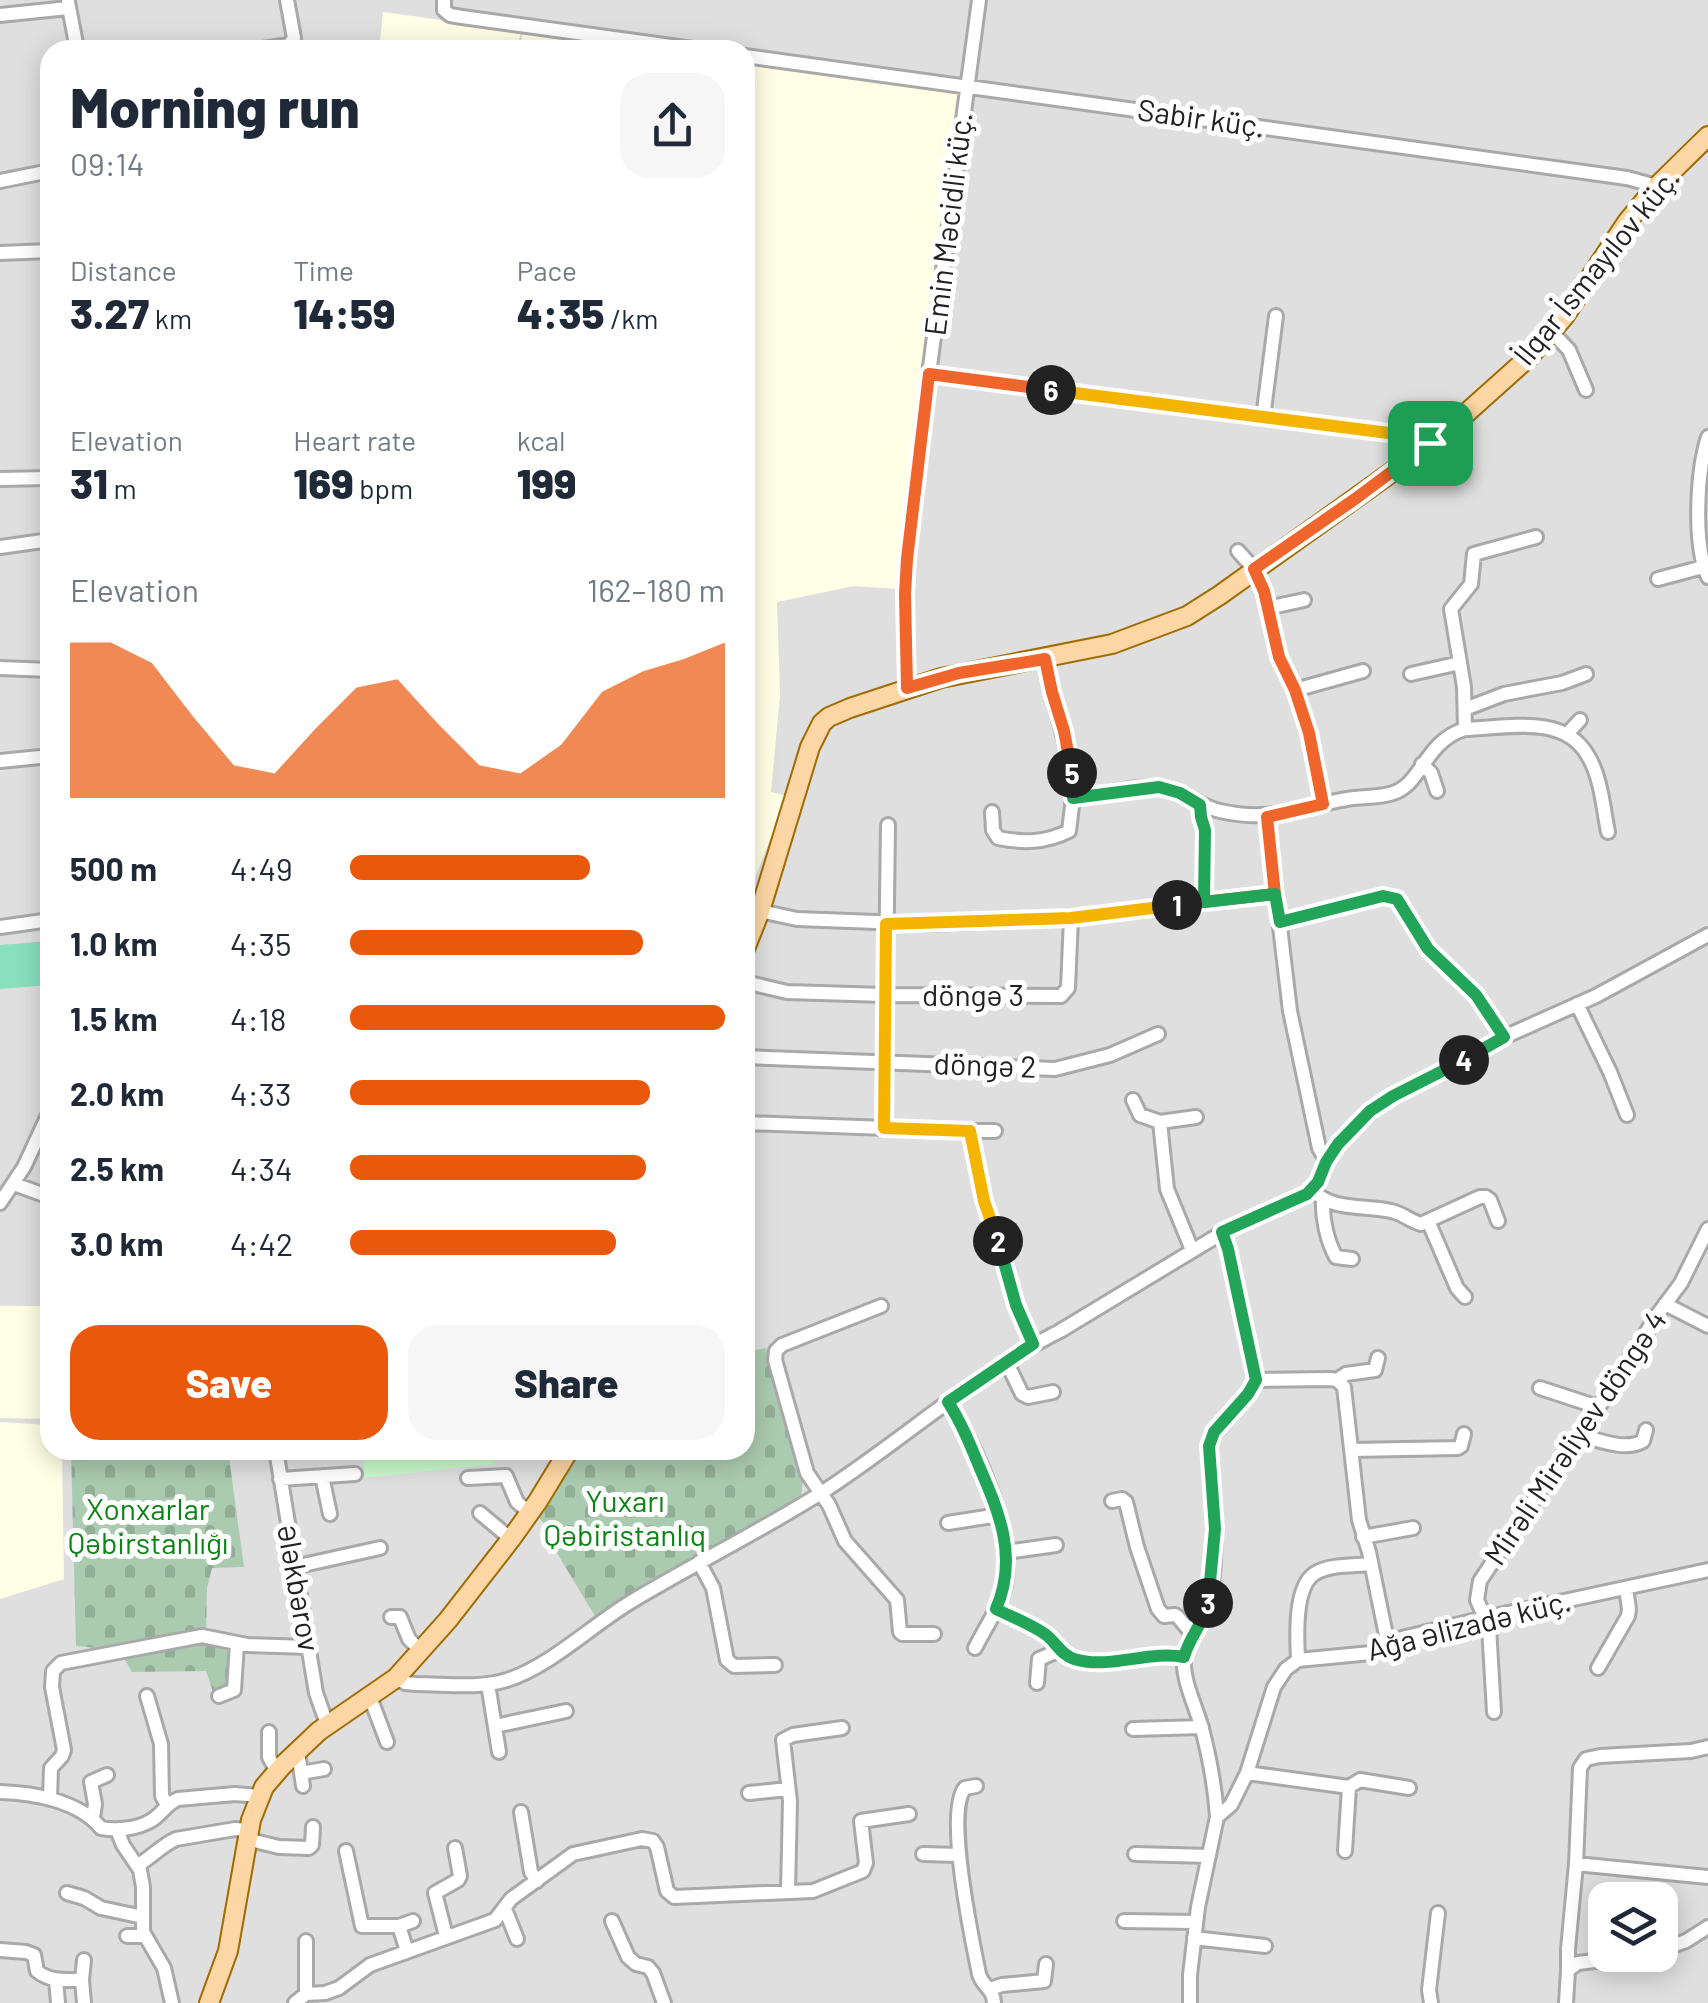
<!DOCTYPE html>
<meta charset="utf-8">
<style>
:root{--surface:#fff;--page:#f6f6f7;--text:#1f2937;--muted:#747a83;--accent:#ea580c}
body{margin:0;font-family:Barlow,sans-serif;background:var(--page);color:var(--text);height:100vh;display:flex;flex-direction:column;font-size:38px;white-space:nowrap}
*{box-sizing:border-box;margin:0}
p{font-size:32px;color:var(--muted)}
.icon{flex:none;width:55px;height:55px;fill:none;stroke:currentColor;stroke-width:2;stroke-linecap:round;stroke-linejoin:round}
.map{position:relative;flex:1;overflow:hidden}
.details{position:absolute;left:40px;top:40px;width:715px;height:1420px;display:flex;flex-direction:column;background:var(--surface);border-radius:30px;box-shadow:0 5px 25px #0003}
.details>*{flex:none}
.tools{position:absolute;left:1588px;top:1882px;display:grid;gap:20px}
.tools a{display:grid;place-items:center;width:90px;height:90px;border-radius:20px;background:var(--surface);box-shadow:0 5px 25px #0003;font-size:50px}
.pin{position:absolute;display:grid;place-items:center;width:85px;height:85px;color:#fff;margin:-42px;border-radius:20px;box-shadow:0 5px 15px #0006}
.km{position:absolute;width:50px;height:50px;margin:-25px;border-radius:50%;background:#222;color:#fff;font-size:28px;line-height:50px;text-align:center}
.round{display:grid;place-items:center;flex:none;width:105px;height:105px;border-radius:30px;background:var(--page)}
.head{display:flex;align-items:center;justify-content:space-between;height:170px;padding:0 30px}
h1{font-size:55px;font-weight:800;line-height:75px}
.stats{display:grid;grid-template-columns:repeat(3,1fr);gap:15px;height:170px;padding:10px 30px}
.stats div{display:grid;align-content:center}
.stats b{font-size:42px;font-weight:800}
.stats small{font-size:28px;font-weight:400}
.stats p{font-size:28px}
.chart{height:280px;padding:20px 30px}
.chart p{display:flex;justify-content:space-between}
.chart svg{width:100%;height:180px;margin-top:10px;fill:var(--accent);opacity:.7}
.action{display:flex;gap:20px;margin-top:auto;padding:20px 30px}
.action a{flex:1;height:115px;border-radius:30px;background:var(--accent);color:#fff;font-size:40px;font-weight:800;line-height:115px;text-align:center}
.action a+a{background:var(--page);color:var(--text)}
ul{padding:0 30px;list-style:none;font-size:32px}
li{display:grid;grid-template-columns:160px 120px 1fr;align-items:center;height:75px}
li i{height:25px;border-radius:12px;background:var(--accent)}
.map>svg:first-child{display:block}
.residential{fill:#e0dfdf;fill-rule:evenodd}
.education{fill:#ffffe5}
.cemetery{fill:url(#cemetery-stones)}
.park{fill:#c8facc}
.pitch{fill:#88e0be}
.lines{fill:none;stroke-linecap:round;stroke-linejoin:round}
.minor-casing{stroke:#a9a9a9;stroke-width:18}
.major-casing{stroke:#a06b00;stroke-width:22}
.minor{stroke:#fff;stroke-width:12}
.major{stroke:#fcd6a4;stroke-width:18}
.split-1-casing{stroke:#fff;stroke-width:20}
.split-2-casing{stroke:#fff;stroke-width:20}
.split-3-casing{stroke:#fff;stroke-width:20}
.split-4-casing{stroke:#fff;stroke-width:20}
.split-5-casing{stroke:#fff;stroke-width:20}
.split-6-casing{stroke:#fff;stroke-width:20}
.split-7-casing{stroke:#fff;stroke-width:20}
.split-1{stroke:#f0652b;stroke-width:12}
.split-2{stroke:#f5b400;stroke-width:12}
.split-3{stroke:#22a559;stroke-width:12}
.split-4{stroke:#22a559;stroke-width:12}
.split-5{stroke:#22a559;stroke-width:12}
.split-6{stroke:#f0652b;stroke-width:12}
.split-7{stroke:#f5b400;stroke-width:12}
.labels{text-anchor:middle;stroke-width:10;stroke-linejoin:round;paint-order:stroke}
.street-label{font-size:30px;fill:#222;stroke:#fff}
.park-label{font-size:30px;fill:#0c8416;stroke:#fff}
</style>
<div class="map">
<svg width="1708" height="2003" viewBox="0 0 1708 2003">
<defs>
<pattern id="cemetery-stones" width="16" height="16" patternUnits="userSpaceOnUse" patternTransform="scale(2.5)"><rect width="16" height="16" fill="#aacbaf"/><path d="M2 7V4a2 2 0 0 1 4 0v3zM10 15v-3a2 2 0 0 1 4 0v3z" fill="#92ae96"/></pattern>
</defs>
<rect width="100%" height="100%" fill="#f2efe9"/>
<path class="residential" d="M0 0H1708V2003H0ZM50 50H745V1450H50ZM1605 1900H1660V1955H1605Z"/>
<path class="education" d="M383 12 521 31 517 50H379Z
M523 31 654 50H520Z
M745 63 958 93 896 589 854 586 777 602 780 695 771 792 788 796 745 902Z
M0 1306H42L50 1374V1419L0 1418Z
M0 1422 50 1425V1450H62L64 1579 0 1599Z"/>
<path class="cemetery" d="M766 1348 803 1480 801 1498 595 1616 549 1540 555 1535 538 1517 575 1450H745V1352Z
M71 1450H228L244 1567 212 1568 207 1588 206 1638 235 1649 231 1690 213 1692 206 1671 132 1672 119 1650 76 1646Z"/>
<path class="park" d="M363 1450H496L495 1464 364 1478Z"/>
<path class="pitch" d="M50 941V985L0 989V945Z"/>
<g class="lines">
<g class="minor-casing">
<path id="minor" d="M444 0V10L450 15 462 17 700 50
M68 2 77 49
M0 15 68 8
M256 50 289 45 294 38 287 0
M745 56 1627 178 1649 184 1655 188
M0 181 50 171
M0 253 50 251
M1552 332 1569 350 1586 390
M929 374 1413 436 1430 443
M1263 418 1276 316
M1708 437C1697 471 1693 544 1708 577
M0 479 50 478
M0 547 50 540
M1238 551 1254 569 1264 591 1279 657 1295 690 1309 733 1323 804
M1658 579 1703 567
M1267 608 1304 600
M1045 659C1052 707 1072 747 1073 798 1102 796 1135 784 1164 788 1184 791 1200 807 1220 811 1274 823 1297 807 1347 799 1362 796 1379 798 1393 793 1422 784 1425 741 1465 729 1505 728 1564 713 1588 756 1601 777 1603 807 1608 832
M0 668 50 670
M1411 674 1460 663
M907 688 905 594 907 559 929 374 979 0
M1295 690 1363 671
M1465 709 1504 694 1562 683 1586 674
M1465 729 1464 687 1451 609 1471 584 1474 554 1536 537
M1567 734 1580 720
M0 761 50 756
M1422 764 1431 773 1437 791
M1200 805 1201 817 1205 830 1204 901
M992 812 993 830 998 838C1023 843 1045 843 1069 831L1073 798
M1267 817 1290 1011 1319 1148 1327 1162
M760 911 797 919 929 924 1071 918 1275 894
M1280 922 1383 896 1397 899 1427 949 1476 995 1504 1037
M0 927 50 920
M745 982 787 992 885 995 1061 996 1068 988 1071 918
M1577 1004 1610 1072 1627 1115
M745 1057 1055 1069 1110 1055 1158 1034
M1133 1100 1140 1115 1160 1122 1167 1189 1192 1250
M1160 1122 1196 1117
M745 1123 970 1131 983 1201 999 1244 1016 1305 1033 1345
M884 1128 888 825
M970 1131H995
M14 1184 50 1197
M1313 1190C1330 1211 1366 1205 1391 1211 1402 1213 1410 1221 1421 1224L1480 1197H1486L1490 1200 1498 1221
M1323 1199C1322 1218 1327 1241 1336 1257L1352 1259
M0 1203 24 1167 50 1111
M1429 1223 1457 1288 1465 1297
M1665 1304 1708 1326
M881 1306 782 1345 776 1351 775 1360 807 1473 829 1505 845 1541 897 1600 900 1632 902 1634H934
M1006 1361 1022 1394 1028 1397 1053 1392
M1255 1380 1330 1379 1337 1380 1344 1387 1359 1520 1369 1552 1388 1645
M1337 1380 1346 1374 1375 1370 1378 1358
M1540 1388 1598 1407
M949 1401C975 1447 1016 1532 1005 1585 1000 1607 985 1628 975 1648
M1578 1435C1597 1439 1625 1452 1643 1441L1646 1430
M276 1450 316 1693 327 1724
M1352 1450 1458 1448 1461 1446 1464 1434
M322 1476 330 1514
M468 1478 506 1476 517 1502 530 1513
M280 1479 355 1474
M1112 1501 1122 1499 1126 1502 1137 1547 1158 1609 1164 1616 1175 1615 1178 1617 1193 1635
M480 1513 511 1539
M948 1523 999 1515
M1363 1537 1413 1528
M1006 1552 1056 1545
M699 1562 713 1588 727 1660 734 1666 775 1665
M294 1567 380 1548
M995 1609C1012 1617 1030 1624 1045 1634 1056 1642 1061 1655 1074 1659 1110 1670 1149 1650 1184 1657
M391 1617H400L409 1639 420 1650
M1298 1660C1297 1638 1294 1588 1314 1574 1328 1564 1355 1566 1371 1564
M1598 1668 1628 1616 1629 1609 1626 1588
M396 1678 405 1683 416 1684C445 1684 478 1689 507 1680 550 1666 590 1627 629 1603 692 1565 759 1532 821 1493 902 1441 974 1374 1060 1331L1222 1233 1307 1194 1318 1182 1327 1162 1338 1144 1379 1104 1460 1063 1504 1037 1596 996 1708 935
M1037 1683 1039 1659 1060 1650
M488 1684 499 1752
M147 1696 161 1744 162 1796 167 1805
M219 1696 234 1690 237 1644
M370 1697 387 1742
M1494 1712 1489 1627 1477 1600 1480 1581 1572 1443 1616 1383 1655 1318 1681 1283 1708 1229
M495 1726 566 1711
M1133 1729 1202 1727
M269 1732V1757L277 1772
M294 1754 299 1759 303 1786
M301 1773 324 1769
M1247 1773 1349 1787 1360 1780 1409 1788
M976 1786 965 1788C945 1811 972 1940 979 1974 982 1986 994 1989 994 2003
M0 1792C34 1793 79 1801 101 1828 116 1831 138 1829 152 1820 162 1814 166 1804 178 1799L235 1794 259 1796
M749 1793 788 1789
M50 1799 51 1768 62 1756 64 1750 52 1687 53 1671 61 1663 202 1636 247 1645 309 1647
M521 1812 531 1872 537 1881
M1217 1817C1215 1786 1209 1755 1201 1725 1195 1705 1182 1679 1184 1657 1186 1639 1202 1626 1207 1608 1220 1560 1213 1496 1209 1446L1211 1438 1248 1394 1255 1380 1228 1249 1222 1233
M93 1818 95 1804 91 1782 107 1775
M117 1830 123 1845 140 1870 143 1887V1932L164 1968 172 2003
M246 1839 279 1847 309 1848 312 1845 313 1827
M346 1851 362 1926H399L407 1951
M1345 1851 1349 1787
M923 1854 959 1855
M1135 1854 1209 1856
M1576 1864 1708 1877
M138 1865C152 1857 162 1845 176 1839L235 1829 248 1830
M788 1892 790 1801 783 1740 793 1735 842 1728
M67 1893 84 1898 101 1908 143 1917
M505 1909 517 1939
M612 1921 628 1957 636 1964 648 1967 653 1973 664 2003
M1124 1921 1196 1922
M399 1926 413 1921
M127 1936H145
M446 1936 435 1893 458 1880 460 1876 455 1848
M1194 1938 1265 1946
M0 1950 26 1952 34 1955 37 1971C50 1982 66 1980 82 1980L84 2003
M1660 1950 1686 1941 1708 1927
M1568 1970V1949L1576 1864 1580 1768 1586 1759 1600 1756 1691 1751 1708 1747
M56 1980 58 2003
M82 1980 84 1960
M990 1989 1002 1985 1044 1981 1046 1964
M306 1994V1941
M295 2003 306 1994 325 1993 339 1988 370 1965 495 1920 511 1899 573 1854 642 1839 653 1841 657 1847 667 1891 674 1897 813 1891 863 1871 866 1863 861 1821 909 1814
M1190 2003V1975L1198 1907 1217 1817 1231 1805 1247 1773 1274 1687 1286 1669 1298 1660 1371 1653 1402 1638 1485 1618 1708 1570
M1431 2003 1429 1990 1438 1913
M1566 2003 1568 1970 1578 1963 1644 1955"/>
</g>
<g class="major-casing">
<path id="major" d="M745 949 760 911 810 747 822 723 829 717 850 708 941 678 1112 644 1187 616 1220 595 1406 462 1462 417 1529 357 1564 317 1627 222 1655 188 1708 136
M209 2003 228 1951 251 1820 264 1787 282 1766 319 1731 396 1678 448 1620 511 1539 538 1501 569 1450"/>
</g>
<use href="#minor" class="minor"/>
<use href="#major" class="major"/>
</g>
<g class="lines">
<g class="split-1-casing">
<path id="split-1" d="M1177 905 1275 894 1267 817 1323 804 1309 733 1295 690 1279 657 1264 591 1254 569 1355 499 1430 443"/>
</g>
<g class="split-2-casing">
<path id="split-2" d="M998 1241 984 1201 970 1131 884 1128 886 924 1071 918 1177 905"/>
</g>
<g class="split-3-casing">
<path id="split-3" d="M998 1241 1016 1305 1033 1344 948 1402C961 1422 970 1444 979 1466 1000 1514 1018 1558 996 1609 1012 1617 1030 1624 1045 1634 1056 1642 1061 1655 1074 1659 1109 1670 1149 1650 1184 1657 1189 1637 1204 1623 1208 1603"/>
</g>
<g class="split-4-casing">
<path id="split-4" d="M1208 1603 1215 1529 1209 1446 1214 1432 1248 1394 1256 1380 1228 1249 1222 1232 1307 1194 1318 1182 1326 1162 1338 1144 1370 1111 1393 1096 1464 1060"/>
</g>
<g class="split-5-casing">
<path id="split-5" d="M1072 773 1073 798 1159 787 1180 793 1200 805 1201 817 1205 830 1204 902 1275 894 1280 922 1383 896 1397 899 1428 949 1476 995 1504 1037 1464 1060"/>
</g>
<g class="split-6-casing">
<path id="split-6" d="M1051 390 929 374 907 559 905 594 907 688 959 673 1045 659 1052 692 1064 731 1072 773"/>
</g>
<g class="split-7-casing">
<path id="split-7" d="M1051 390 1420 437 1430 443"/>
</g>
<use href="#split-1" class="split-1"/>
<use href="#split-2" class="split-2"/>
<use href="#split-3" class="split-3"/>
<use href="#split-4" class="split-4"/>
<use href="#split-5" class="split-5"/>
<use href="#split-6" class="split-6"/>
<use href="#split-7" class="split-7"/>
</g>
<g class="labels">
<g class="street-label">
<text transform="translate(1201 119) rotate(8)" y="10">Sabir küç.</text>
<text transform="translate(949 224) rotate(-83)" y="10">Emin Məcidli küç.</text>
<text transform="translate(1597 267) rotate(-51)" y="10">İlqar İsmayılov küç.</text>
<text x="973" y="1006">döngə 3</text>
<text transform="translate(985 1066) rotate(2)" y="10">döngə 2</text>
<text transform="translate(1576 1438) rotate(-56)" y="10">Mirəli Mirəliyev döngə 4</text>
<text transform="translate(298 1588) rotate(80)" y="10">Ələkbərov</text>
<text transform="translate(1469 1626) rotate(-14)" y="10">Ağa Əlizadə küç.</text>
</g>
<g class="park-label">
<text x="625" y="1512">Yuxarı<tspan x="625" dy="34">Qəbiristanlıq</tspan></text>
<text x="148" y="1520">Xonxarlar<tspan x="148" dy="34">Qəbirstanlığı</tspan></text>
</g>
</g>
</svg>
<div class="tools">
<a><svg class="icon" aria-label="layers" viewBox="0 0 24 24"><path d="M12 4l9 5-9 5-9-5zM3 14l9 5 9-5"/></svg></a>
</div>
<div class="pin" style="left:1430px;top:443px;background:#1e9e55"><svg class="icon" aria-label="arrive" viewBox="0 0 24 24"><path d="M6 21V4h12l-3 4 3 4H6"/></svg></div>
<b class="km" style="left:1177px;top:905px">1</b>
<b class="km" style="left:998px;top:1241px">2</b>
<b class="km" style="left:1208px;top:1603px">3</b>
<b class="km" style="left:1464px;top:1060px">4</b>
<b class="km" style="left:1072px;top:773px">5</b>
<b class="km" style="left:1051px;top:390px">6</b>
<section class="details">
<div class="head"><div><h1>Morning run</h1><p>09:14</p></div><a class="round"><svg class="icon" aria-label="share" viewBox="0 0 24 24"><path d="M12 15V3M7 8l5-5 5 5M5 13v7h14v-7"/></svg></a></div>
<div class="stats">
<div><p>Distance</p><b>3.27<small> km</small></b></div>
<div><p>Time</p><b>14:59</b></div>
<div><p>Pace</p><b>4:35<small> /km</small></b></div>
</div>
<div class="stats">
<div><p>Elevation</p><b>31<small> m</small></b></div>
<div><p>Heart rate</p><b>169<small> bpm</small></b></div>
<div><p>kcal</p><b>199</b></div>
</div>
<div class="chart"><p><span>Elevation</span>162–180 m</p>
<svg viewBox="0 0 160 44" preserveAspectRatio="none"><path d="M0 44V6L10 6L20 11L30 24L40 36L50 38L60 27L70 17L80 15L90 26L100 36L110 38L120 31L130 18L140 13L150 10L160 6V44z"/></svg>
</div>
<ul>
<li><b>500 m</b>4:49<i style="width:64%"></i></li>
<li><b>1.0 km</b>4:35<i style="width:78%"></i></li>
<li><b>1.5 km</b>4:18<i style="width:100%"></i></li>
<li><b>2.0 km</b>4:33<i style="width:80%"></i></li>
<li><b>2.5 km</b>4:34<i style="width:79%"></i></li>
<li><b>3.0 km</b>4:42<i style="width:71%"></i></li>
</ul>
<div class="action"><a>Save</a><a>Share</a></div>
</section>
</div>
